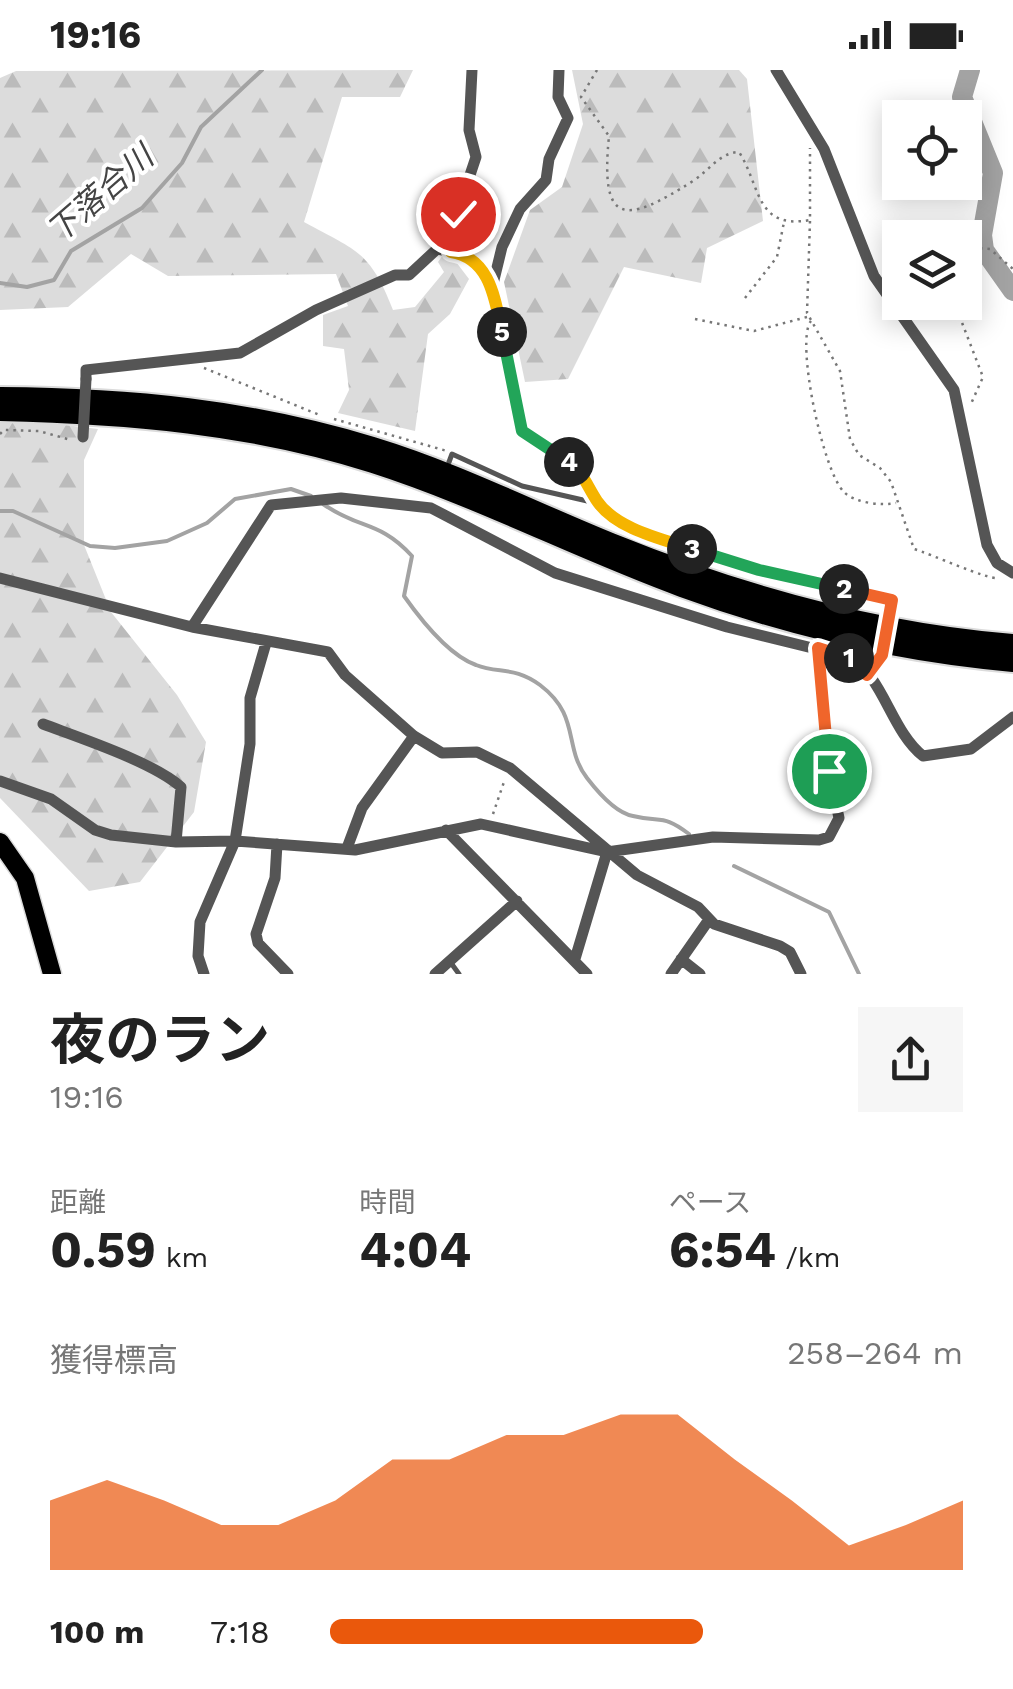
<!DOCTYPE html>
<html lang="ja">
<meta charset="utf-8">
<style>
:root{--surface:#fff;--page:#f6f6f6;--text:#222;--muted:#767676;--accent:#ea580c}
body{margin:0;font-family:"Work Sans","Noto Sans JP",sans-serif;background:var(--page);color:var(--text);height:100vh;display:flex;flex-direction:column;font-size:38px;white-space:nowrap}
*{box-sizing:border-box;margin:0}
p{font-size:32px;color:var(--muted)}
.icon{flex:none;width:55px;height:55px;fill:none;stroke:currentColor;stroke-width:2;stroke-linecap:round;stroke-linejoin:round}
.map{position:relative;height:904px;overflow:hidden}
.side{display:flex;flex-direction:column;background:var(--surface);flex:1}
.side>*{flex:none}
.controls{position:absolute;left:882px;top:30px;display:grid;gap:20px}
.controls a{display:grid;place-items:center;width:100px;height:100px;border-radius:0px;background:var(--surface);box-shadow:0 5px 25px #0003;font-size:50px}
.pin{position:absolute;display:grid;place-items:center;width:85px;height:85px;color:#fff;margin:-42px;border:5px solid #fff;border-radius:50%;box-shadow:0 2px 10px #0007}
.km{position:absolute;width:50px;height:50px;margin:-25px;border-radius:50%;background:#222;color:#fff;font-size:28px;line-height:50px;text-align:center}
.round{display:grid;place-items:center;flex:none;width:105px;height:105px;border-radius:0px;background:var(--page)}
.head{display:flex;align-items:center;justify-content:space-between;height:170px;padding:0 50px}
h1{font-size:55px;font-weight:700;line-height:75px}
.figures{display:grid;grid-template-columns:repeat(3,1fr);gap:15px;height:170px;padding:10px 50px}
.figures div{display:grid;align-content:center}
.figures b{font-size:50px;font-weight:700}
.figures small{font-size:28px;font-weight:400}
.figures p{font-size:28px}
.chart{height:280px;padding:20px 50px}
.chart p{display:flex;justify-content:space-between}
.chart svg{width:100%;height:180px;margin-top:10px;fill:var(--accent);opacity:.7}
ul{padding:0 50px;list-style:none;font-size:32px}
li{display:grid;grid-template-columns:160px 120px 1fr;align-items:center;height:75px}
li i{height:25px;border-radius:12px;background:var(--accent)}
.status{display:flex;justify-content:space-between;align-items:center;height:70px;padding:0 50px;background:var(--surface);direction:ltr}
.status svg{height:28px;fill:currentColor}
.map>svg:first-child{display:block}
.forest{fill:url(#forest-firs)}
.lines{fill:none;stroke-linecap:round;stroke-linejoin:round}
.stream{stroke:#a3a3a3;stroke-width:4}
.river{stroke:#a3a3a3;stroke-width:20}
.primary-casing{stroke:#dbdbdb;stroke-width:21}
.motorway-casing{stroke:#dbdbdb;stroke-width:24}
.path{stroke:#777;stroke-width:2.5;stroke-dasharray:2.5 5;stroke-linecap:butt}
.service{stroke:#555;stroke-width:5}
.minor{stroke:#555;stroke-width:11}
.primary{stroke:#000;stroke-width:18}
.motorway{stroke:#000;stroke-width:20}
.minor-bridge{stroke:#555;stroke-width:11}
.split-1-casing{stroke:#fff;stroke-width:20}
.split-2-casing{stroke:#fff;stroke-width:20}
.split-3-casing{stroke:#fff;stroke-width:20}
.split-4-casing{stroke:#fff;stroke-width:20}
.split-5-casing{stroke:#fff;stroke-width:20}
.split-6-casing{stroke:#fff;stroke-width:20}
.split-1{stroke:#f0652b;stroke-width:12}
.split-2{stroke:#f0652b;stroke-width:12}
.split-3{stroke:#22a559;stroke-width:12}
.split-4{stroke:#f5b400;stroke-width:12}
.split-5{stroke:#22a559;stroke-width:12}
.split-6{stroke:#f5b400;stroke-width:12}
.labels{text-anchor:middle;stroke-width:8;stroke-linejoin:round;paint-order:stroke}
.water-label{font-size:32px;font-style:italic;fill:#444;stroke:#fff}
</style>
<div class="status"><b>19:16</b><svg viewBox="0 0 49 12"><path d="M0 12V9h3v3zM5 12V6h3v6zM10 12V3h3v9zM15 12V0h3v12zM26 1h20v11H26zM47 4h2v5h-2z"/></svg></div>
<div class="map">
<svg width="1013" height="904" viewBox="0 0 1013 904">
<defs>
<pattern id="forest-firs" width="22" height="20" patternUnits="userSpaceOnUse" patternTransform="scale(2.5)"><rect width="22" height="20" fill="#dcdcdc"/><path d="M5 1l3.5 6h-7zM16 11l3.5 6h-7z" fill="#bbb"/></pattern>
</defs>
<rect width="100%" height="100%" fill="#fff"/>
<path class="forest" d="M413 0 400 27H342L304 152C357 181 370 181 393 240L415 237 444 202 438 192 443 185 453 188 469 209 450 244 428 264 415 361 338 343 349 320 344 279 323 276V245L348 236 336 204 168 206 131 184 68 237 0 240V8L16 1Z
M572 0H739L747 9 763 151 707 178 701 213 624 197 568 309 525 312 504 212 530 140 562 117 583 54Z
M0 347 98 359 84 390V475L111 542 177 625 206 672 194 742 140 812 89 821 0 728Z"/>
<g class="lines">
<path class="stream" d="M0 213 27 217 54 210 71 181 142 138 182 93 201 57 262 0
M323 434C360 460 379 450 412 486L404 526C421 550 448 585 476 595 499 604 514 596 540 615 581 646 563 677 587 708 597 721 616 743 633 746 662 753 663 744 689 764
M0 441H13L90 476 115 478 167 471 207 453 235 429 291 419 311 426
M734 796 829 842 859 904"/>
<path class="river" d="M970 0 962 27 993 103 982 165 984 180 1013 221"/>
<g class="primary-casing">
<path id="primary" d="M0 772 25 808 52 904"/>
</g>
<g class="motorway-casing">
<path id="motorway" d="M0 327C131 328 247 339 373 377 455 402 532 441 611 473 740 525 874 563 1013 574
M0 341C127 344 251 354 373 393 479 427 578 479 682 517 788 556 900 582 1013 592"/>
</g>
<path class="path" d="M597 0 581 27 609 66C600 156 624 155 693 111 710 100 719 83 739 82 761 116 755 160 810 150V78
M810 151 807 243 840 301 850 369 859 385 880 398 891 412 914 479C931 484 988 510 998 508
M965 177 990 179 1013 199
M745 228 777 187 784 152
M954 232 983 307 970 336
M695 249 754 261 807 247
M811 251C795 270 823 402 844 422 854 433 883 436 896 433
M204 298 322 346
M334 349 447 381
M0 364 4 360 39 361 71 370
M493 744 505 709"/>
<path class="service" d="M449 392 452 384 522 416 596 433
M451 893 459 904"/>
<path class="minor" d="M776 0 824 79 874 206 954 320 987 475 997 493 1013 503
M451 182 459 170 457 144 476 87 469 60 472 0
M493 214 502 177 520 139 546 110 549 89 568 48 558 27 559 0
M86 309V300L240 283 316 240 395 205H409L437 179 460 183 493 214 523 361 572 395 587 408 598 433 640 462 759 500 892 530
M0 508 192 557 328 582 345 605 414 666 442 683 477 682 510 698 637 805 698 837 714 854 780 876 790 882 801 904
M192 557 271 435 341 428 431 438 555 503 727 557 849 587C883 605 891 661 923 686L971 679 1013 647
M867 605 882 585
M43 654C80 668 153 692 181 717L176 772
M0 711 51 729 95 760 111 765 176 772 235 771 355 780 481 754 607 782 713 767 819 770 829 767 839 748 829 701 818 578
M446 760 587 904
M277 774 275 808 256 864 258 873 288 904
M347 778 362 738 414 666
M575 889 607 782
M681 889 700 904
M204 904 198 886 200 852 235 771 250 674V628L266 573
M435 904 517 831
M671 904 708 851"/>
<use href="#primary" class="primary"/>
<use href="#motorway" class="motorway"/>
<path class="minor-bridge" d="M83 367 86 309
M882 585 892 530"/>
</g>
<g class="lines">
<g class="split-1-casing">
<path id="split-1" d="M829 701 818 578 849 588"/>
</g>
<g class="split-2-casing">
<path id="split-2" d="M844 519 892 530 882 585 867 605 849 588"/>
</g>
<g class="split-3-casing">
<path id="split-3" d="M692 479 759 500 844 519"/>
</g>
<g class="split-4-casing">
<path id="split-4" d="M569 392C584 404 587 416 597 431 616 459 662 469 692 479"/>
</g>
<g class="split-5-casing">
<path id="split-5" d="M502 262 522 361 569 392"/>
</g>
<g class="split-6-casing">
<path id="split-6" d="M458 144 459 170 451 182C491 188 495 231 502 262"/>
</g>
<use href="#split-1" class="split-1"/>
<use href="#split-2" class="split-2"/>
<use href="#split-3" class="split-3"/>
<use href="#split-4" class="split-4"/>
<use href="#split-5" class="split-5"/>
<use href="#split-6" class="split-6"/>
</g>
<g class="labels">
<g class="water-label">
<text transform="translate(100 124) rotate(-41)" y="11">下落合川</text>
</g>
</g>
</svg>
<div class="controls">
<a><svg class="icon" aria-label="locate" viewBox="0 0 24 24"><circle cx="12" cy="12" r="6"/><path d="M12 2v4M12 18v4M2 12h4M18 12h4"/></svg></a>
<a><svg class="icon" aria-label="layers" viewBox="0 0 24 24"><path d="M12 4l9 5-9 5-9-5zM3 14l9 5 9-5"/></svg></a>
</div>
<div class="pin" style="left:829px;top:701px;background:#1e9e55"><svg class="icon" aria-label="arrive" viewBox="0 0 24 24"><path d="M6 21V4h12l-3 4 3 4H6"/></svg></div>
<div class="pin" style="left:458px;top:144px;background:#d93025"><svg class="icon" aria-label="check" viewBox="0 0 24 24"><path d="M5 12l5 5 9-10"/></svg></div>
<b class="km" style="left:849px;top:588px">1</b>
<b class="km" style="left:844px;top:519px">2</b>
<b class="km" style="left:692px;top:479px">3</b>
<b class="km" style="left:569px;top:392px">4</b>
<b class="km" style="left:502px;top:262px">5</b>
</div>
<section class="side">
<div class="head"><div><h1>夜のラン</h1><p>19:16</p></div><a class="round"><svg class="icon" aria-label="share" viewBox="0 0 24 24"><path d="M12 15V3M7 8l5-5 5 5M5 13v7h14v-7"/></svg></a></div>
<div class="figures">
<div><p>距離</p><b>0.59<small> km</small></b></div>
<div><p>時間</p><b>4:04</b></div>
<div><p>ペース</p><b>6:54<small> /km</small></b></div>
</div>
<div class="chart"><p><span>獲得標高</span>258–264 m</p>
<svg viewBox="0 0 160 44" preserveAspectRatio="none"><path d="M0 44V27L10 22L20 27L30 33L40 33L50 27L60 17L70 17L80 11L90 11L100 6L110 6L120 17L130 27L140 38L150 33L160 27V44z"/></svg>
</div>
<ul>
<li><b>100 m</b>7:18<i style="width:59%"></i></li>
</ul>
</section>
